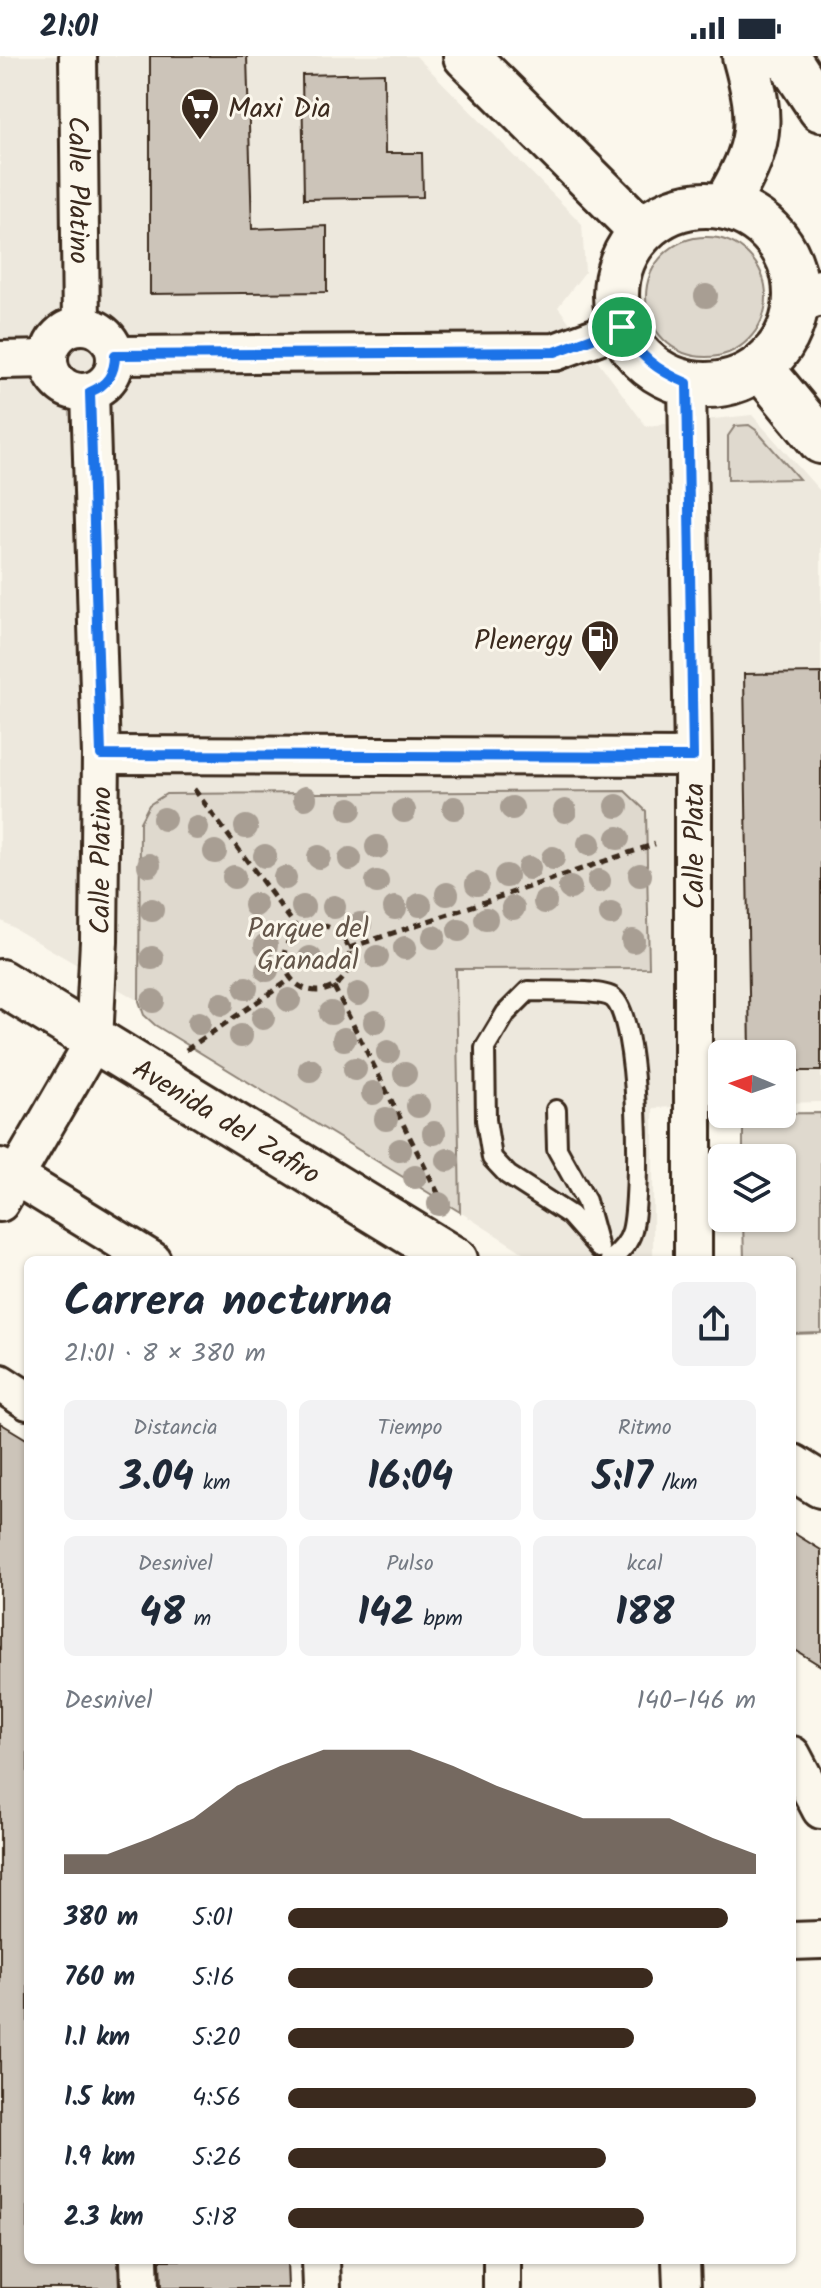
<!DOCTYPE html>
<html lang="es">
<meta charset="utf-8">
<style>
:root{--surface:#fff;--page:#f2f2f3;--text:#1f2937;--muted:#747a83;--accent:#3b2a1e}
body{margin:0;font-family:Kalam,sans-serif;background:var(--page);color:var(--text);height:100vh;display:flex;flex-direction:column;font-size:30px;white-space:nowrap}
*{box-sizing:border-box;margin:0}
p{font-size:26px;color:var(--muted)}
.icon{flex:none;width:44px;height:44px;fill:none;stroke:currentColor;stroke-width:2;stroke-linecap:round;stroke-linejoin:round}
.map{position:relative;flex:1;overflow:hidden}
.panel{position:absolute;left:24px;top:1200px;width:772px;height:1008px;display:flex;flex-direction:column;background:var(--surface);border-radius:12px;box-shadow:0 2px 6px #0004}
.panel>*{flex:none}
.needle{width:52px;rotate:272deg}
.fabs{position:absolute;left:708px;top:984px;display:grid;gap:16px}
.fabs a{display:grid;place-items:center;width:88px;height:88px;border-radius:12px;background:var(--surface);box-shadow:0 2px 6px #0004;font-size:40px}
.pin{position:absolute;display:grid;place-items:center;width:68px;height:68px;color:#fff;margin:-34px;border:4px solid #fff;border-radius:50%;box-shadow:0 2px 8px #0007}
.round{display:grid;place-items:center;flex:none;width:84px;height:84px;border-radius:12px;background:var(--page)}
.headline{display:flex;align-items:center;justify-content:space-between;height:136px;padding:0 40px}
h1{font-size:44px;font-weight:700;line-height:60px}
.stats{display:grid;grid-template-columns:repeat(3,1fr);gap:12px;height:136px;padding:8px 40px}
.stats div{display:grid;align-content:center;border-radius:12px;background:var(--page);text-align:center}
.stats b{font-size:40px;font-weight:700}
.stats small{font-size:22px;font-weight:400}
.stats p{font-size:22px}
.chart{height:224px;padding:16px 40px}
.chart p{display:flex;justify-content:space-between}
.chart svg{width:100%;height:144px;margin-top:8px;fill:var(--accent);opacity:.7}
ul{padding:0 40px;list-style:none;font-size:26px}
li{display:grid;grid-template-columns:128px 96px 1fr;align-items:center;height:60px}
li i{height:20px;border-radius:10px;background:var(--accent)}
.status{display:flex;justify-content:space-between;align-items:center;height:56px;padding:0 40px;background:var(--surface);direction:ltr}
.status svg{height:22px;fill:currentColor}
.map>svg:first-child{display:block}
.built{fill:#ede8dd}
.green{fill:#dfd9ce;stroke:#8d8276;stroke-width:2}
.building{fill:#ccc4b9;stroke:#3b2a1e;stroke-width:2}
.lines{fill:none;stroke-linecap:round;stroke-linejoin:round}
.lane-casing{stroke:#3b2a1e;stroke-width:24}
.street-casing{stroke:#3b2a1e;stroke-width:42}
.secondary-casing{stroke:#3b2a1e;stroke-width:50}
.highway-casing{stroke:#3b2a1e;stroke-width:50}
.path{stroke:#3b2a1e;stroke-width:5;stroke-dasharray:8 6;stroke-linecap:butt}
.lane{stroke:#fbf7ec;stroke-width:18}
.street{stroke:#fbf7ec;stroke-width:36}
.secondary{stroke:#fbf7ec;stroke-width:44}
.highway{stroke:#fbf7ec;stroke-width:44}
.tree{fill:#a89e93}
.route-casing{stroke:#fff;stroke-width:16}
.route{stroke:#1a73e8;stroke-width:10}
.labels{text-anchor:middle;stroke-width:6;stroke-linejoin:round;paint-order:stroke}
.poi-label{font-size:28px;fill:#3b2a1e;stroke:#fbf7ec;text-anchor:start}
.street-label{font-size:28px;fill:#3b2a1e;stroke:#fbf7ec}
.park-label{font-size:28px;fill:#64564a;stroke:#fbf7ec}
</style>
<div class="status"><b>21:01</b><svg viewBox="0 0 49 12"><path d="M0 12V9h3v3zM5 12V6h3v6zM10 12V3h3v9zM15 12V0h3v12zM26 1h20v11H26zM47 4h2v5h-2z"/></svg></div>
<div class="map">
<svg width="821" height="2232" viewBox="0 0 821 2232">
<rect width="100%" height="100%" fill="#fbf7ec"/>
<filter id="ink" filterUnits="userSpaceOnUse"><feTurbulence type="fractalNoise" baseFrequency=".0125" numOctaves="2"/><feDisplacementMap in="SourceGraphic" scale="16" xChannelSelector="R" yChannelSelector="G"/><feConvolveMatrix kernelMatrix="1 2 1 2 8 2 1 2 1" color-interpolation-filters="sRGB"/></filter>
<g filter="url(#ink)">
<path class="built" d="M0 0H416L582 168 585 216 558 251 646 370 752 359 821 436V1046L782 1047V998H722V1049L653 1052V1204H535L460 1156 456 913H650L646 755 140 766 139 945 0 864Z"/>
<path class="green" d="M646 241a60 60 0 1 1 120 0a60 60 0 1 1-120 0Z
M749 369 756 374 799 423 728 424V380L735 370Z
M625 735 646 755 649 912 456 913 460 1156 155 969 144 959 139 945 140 766 149 749 166 738Z
M821 1057V1277L792 1278V1204H744L743 1162H782V1102H743V1058Z"/>
<path class="building" d="M150 0H247L252 173 327 170V236L150 238Z
M384 17 385 97H422L423 141 304 143 302 19Z
M821 617V1015H782V998H750L744 618Z
M0 1367 28 1384V2204H118L119 2232H0Z
M792 1476 821 1494V1610L792 1592Z
M160 2204H287L288 2232H161Z"/>
<g class="lines">
<g class="lane-casing">
<path id="lane" d="M556 1054 557 1093 586 1145 598 1189
M599 1192 570 1159 508 1119 492 1102 486 1064 485 992 506 957 528 935C546 936 601 933 613 942 640 963 641 1140 632 1175 629 1186 619 1197 610 1204"/>
</g>
<g class="street-casing">
<g id="street">
<path id="s1" d="M78 0 81 270"/>
<circle cx="82" cy="303" r="33"/>
<path d="M115 299 555 296 622 271"/>
<path d="M0 304 49 303"/>
<path d="M687 327 693 701V1204"/>
<path d="M101 699 693 701"/>
<path d="M0 1111 152 1204"/>
<path id="s2" d="M0 1147 94 985 99 885 101 699 90 336"/>
<path d="M0 1327 28 1345"/>
<path d="M792 1699 821 1754"/>
<path d="M792 1885 821 1884"/>
<path d="M139 2204 140 2232"/>
<path d="M321 2204 322 2232"/>
<path d="M502 2204V2232"/>
<path d="M681 2204 682 2232"/>
</g>
</g>
<g class="secondary-casing">
<g id="secondary">
<path d="M466 0 642 175"/>
<circle cx="706" cy="239" r="90"/>
<path d="M760 311 821 385"/>
<path id="s3" d="M0 926 455 1204"/>
<path d="M792 1411 821 1429"/>
</g>
</g>
<g class="highway-casing">
<path id="highway" d="M786 0 821 53
M725 150C761 89 764 69 745 0
M796 245 821 236"/>
</g>
<path class="path" d="M194 733 299 875
M284 902a33 33 0 1 1 66 0a33 33 0 1 1-66 0Z
M349 892 655 788
M334 931 445 1151
M186 994 291 923"/>
<use href="#lane" class="lane"/>
<use href="#street" class="street"/>
<use href="#secondary" class="secondary"/>
<use href="#highway" class="highway"/>
</g>
<g class="tree">
<circle cx="706" cy="240" r="12"/>
<circle cx="305" cy="742" r="12"/>
<circle cx="617" cy="750" r="12"/>
<circle cx="454" cy="752" r="12"/>
<circle cx="512" cy="752" r="12"/>
<circle cx="350" cy="753" r="12"/>
<circle cx="404" cy="755" r="12"/>
<circle cx="565" cy="755" r="12"/>
<circle cx="164" cy="763" r="12"/>
<circle cx="246" cy="771" r="12"/>
<circle cx="197" cy="772" r="12"/>
<circle cx="618" cy="782" r="12"/>
<circle cx="589" cy="788" r="12"/>
<circle cx="377" cy="791" r="12"/>
<circle cx="215" cy="796" r="12"/>
<circle cx="265" cy="800" r="12"/>
<circle cx="319" cy="801" r="12"/>
<circle cx="553" cy="802" r="12"/>
<circle cx="350" cy="803" r="12"/>
<circle cx="149" cy="809" r="12"/>
<circle cx="529" cy="812" r="12"/>
<circle cx="640" cy="819" r="12"/>
<circle cx="506" cy="820" r="12"/>
<circle cx="234" cy="821" r="12"/>
<circle cx="285" cy="822" r="12"/>
<circle cx="599" cy="825" r="12"/>
<circle cx="377" cy="826" r="12"/>
<circle cx="477" cy="828" r="12"/>
<circle cx="570" cy="832" r="12"/>
<circle cx="447" cy="838" r="12"/>
<circle cx="545" cy="846" r="12"/>
<circle cx="255" cy="849" r="12"/>
<circle cx="420" cy="849" r="12"/>
<circle cx="303" cy="851" r="12"/>
<circle cx="334" cy="851" r="12"/>
<circle cx="395" cy="852" r="12"/>
<circle cx="513" cy="852" r="12"/>
<circle cx="152" cy="854" r="12"/>
<circle cx="611" cy="858" r="12"/>
<circle cx="486" cy="863" r="12"/>
<circle cx="360" cy="868" r="12"/>
<circle cx="459" cy="874" r="12"/>
<circle cx="434" cy="881" r="12"/>
<circle cx="633" cy="885" r="12"/>
<circle cx="266" cy="889" r="12"/>
<circle cx="405" cy="892" r="12"/>
<circle cx="377" cy="901" r="12"/>
<circle cx="152" cy="902" r="12"/>
<circle cx="310" cy="902" r="12"/>
<circle cx="267" cy="914" r="12"/>
<circle cx="246" cy="932" r="12"/>
<circle cx="358" cy="938" r="12"/>
<circle cx="289" cy="944" r="12"/>
<circle cx="153" cy="945" r="12"/>
<circle cx="222" cy="948" r="12"/>
<circle cx="331" cy="957" r="12"/>
<circle cx="263" cy="962" r="12"/>
<circle cx="375" cy="966" r="12"/>
<circle cx="199" cy="967" r="12"/>
<circle cx="241" cy="980" r="12"/>
<circle cx="344" cy="983" r="12"/>
<circle cx="388" cy="996" r="12"/>
<circle cx="355" cy="1013" r="12"/>
<circle cx="310" cy="1014" r="12"/>
<circle cx="405" cy="1018" r="12"/>
<circle cx="373" cy="1037" r="12"/>
<circle cx="418" cy="1050" r="12"/>
<circle cx="386" cy="1063" r="12"/>
<circle cx="434" cy="1077" r="12"/>
<circle cx="400" cy="1094" r="12"/>
<circle cx="448" cy="1104" r="12"/>
<circle cx="415" cy="1121" r="12"/>
<circle cx="439" cy="1148" r="12"/>
</g>
</g>
<g class="lines" filter="url(#ink)">
<g class="route-casing">
<path id="route" d="M622 271C639 300 656 314 687 327L693 701 101 699 90 336C107 329 115 318 115 299L555 296Z"/>
</g>
<use href="#route" class="route"/>
</g>
<defs>
<g id="supermarket-pin" transform="scale(2)"><path d="M0 17L-7.5 6A9.5 9.5 0 1 1 7.5 6Z" fill="#3b2a1e" stroke="#fbf7ec"/><path d="M-6-5.5h2.5l.6 2H6L4.5 2H-2.5L-4.4-4H-6ZM-1.5 3.2a1.3 1.3 0 1 0 .1 0ZM3 3.2a1.3 1.3 0 1 0 .1 0Z" fill="#fff"/></g>
<g id="fuel-pin" transform="scale(2)"><path d="M0 17L-7.5 6A9.5 9.5 0 1 1 7.5 6Z" fill="#3b2a1e" stroke="#fbf7ec"/><path d="M-5.5-6h7V0h2V4h1.3V-2.5L3-4.5l.8-.8L6-3V5H2.5V1h-1V6h-7ZM-4.2-4.7v3.2H.2V-4.7Z" fill="#fff"/></g>
</defs>
<g fill-rule="evenodd">
<use href="#supermarket-pin" x="200" y="51"/>
<use href="#fuel-pin" x="600" y="583"/>
</g>
<g class="labels">
<g class="poi-label">
<text x="228" y="61">Maxi Dia</text>
<text x="572" y="593" text-anchor="end">Plenergy</text>
</g>
<g class="street-label">
<text dy="10" stroke="none"><textPath href="#s1" startOffset="134">Calle Platino</textPath></text>
<text transform="translate(693 790) rotate(-90)" y="10">Calle Plata</text>
<text dy="10" stroke="none"><textPath href="#s2" startOffset="368">Calle Platino</textPath></text>
<text dy="10" stroke="none"><textPath href="#s3" startOffset="266">Avenida del Zafiro</textPath></text>
</g>
<g class="park-label">
<text x="308" y="881">Parque del<tspan x="308" dy="32">Granadal</tspan></text>
</g>
</g>
</svg>
<div class="fabs">
<a><svg class="needle" viewBox="-14 -14 28 28"><path d="M0-13l5 13h-10z" fill="#e53935"/><path d="M0 13l5-13h-10z" fill="#747a83"/></svg></a>
<a><svg class="icon" aria-label="layers" viewBox="0 0 24 24"><path d="M12 4l9 5-9 5-9-5zM3 14l9 5 9-5"/></svg></a>
</div>
<div class="pin" style="left:622px;top:271px;background:#1e9e55"><svg class="icon" aria-label="arrive" viewBox="0 0 24 24"><path d="M6 21V4h12l-3 4 3 4H6"/></svg></div>
<section class="panel">
<div class="headline"><div><h1>Carrera nocturna</h1><p>21:01 · 8 × 380 m</p></div><a class="round"><svg class="icon" aria-label="share" viewBox="0 0 24 24"><path d="M12 15V3M7 8l5-5 5 5M5 13v7h14v-7"/></svg></a></div>
<div class="stats">
<div><p>Distancia</p><b>3.04<small> km</small></b></div>
<div><p>Tiempo</p><b>16:04</b></div>
<div><p>Ritmo</p><b>5:17<small> /km</small></b></div>
</div>
<div class="stats">
<div><p>Desnivel</p><b>48<small> m</small></b></div>
<div><p>Pulso</p><b>142<small> bpm</small></b></div>
<div><p>kcal</p><b>188</b></div>
</div>
<div class="chart"><p><span>Desnivel</span>140–146 m</p>
<svg viewBox="0 0 160 44" preserveAspectRatio="none"><path d="M0 44V38L10 38L20 33L30 27L40 17L50 11L60 6L70 6L80 6L90 11L100 17L110 22L120 27L130 27L140 27L150 33L160 38V44z"/></svg>
</div>
<ul>
<li><b>380 m</b>5:01<i style="width:94%"></i></li>
<li><b>760 m</b>5:16<i style="width:78%"></i></li>
<li><b>1.1 km</b>5:20<i style="width:74%"></i></li>
<li><b>1.5 km</b>4:56<i style="width:100%"></i></li>
<li><b>1.9 km</b>5:26<i style="width:68%"></i></li>
<li><b>2.3 km</b>5:18<i style="width:76%"></i></li>
</ul>
</section>
</div>
